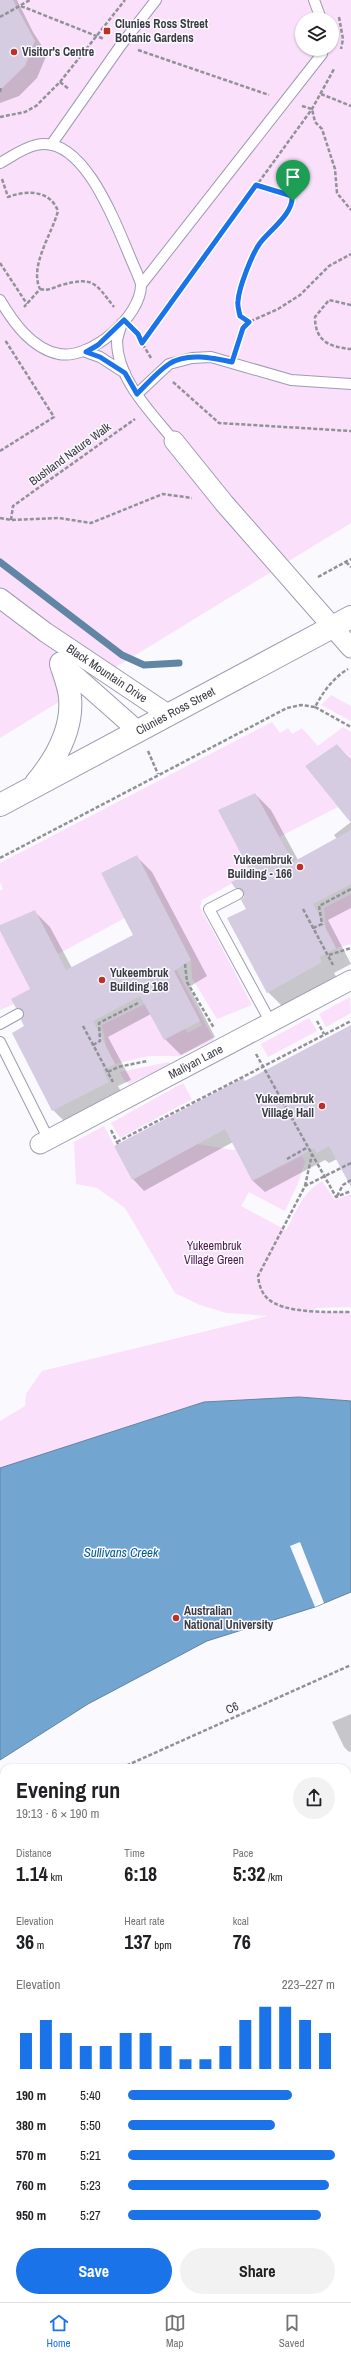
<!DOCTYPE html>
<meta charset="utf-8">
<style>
:root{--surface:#fff;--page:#f2f2f2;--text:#202124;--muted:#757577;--line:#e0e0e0;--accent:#1a73e8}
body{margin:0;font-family:"Archivo Narrow",sans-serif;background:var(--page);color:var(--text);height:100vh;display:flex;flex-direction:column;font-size:15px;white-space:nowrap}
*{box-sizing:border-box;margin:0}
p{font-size:13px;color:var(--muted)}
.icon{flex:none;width:22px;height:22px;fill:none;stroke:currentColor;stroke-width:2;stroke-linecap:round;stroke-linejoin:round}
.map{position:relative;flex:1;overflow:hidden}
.drawer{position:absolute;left:0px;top:1764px;width:351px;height:538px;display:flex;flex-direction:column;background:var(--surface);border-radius:12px 12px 0 0;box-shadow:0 1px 3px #0004}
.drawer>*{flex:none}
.buttons{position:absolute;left:295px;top:12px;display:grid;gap:8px}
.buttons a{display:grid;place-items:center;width:44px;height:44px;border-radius:50%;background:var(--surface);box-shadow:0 1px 3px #0004;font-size:20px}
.pin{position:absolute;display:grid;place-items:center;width:34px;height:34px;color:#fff;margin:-41px -17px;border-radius:50% 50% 50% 0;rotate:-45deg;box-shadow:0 0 4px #0007}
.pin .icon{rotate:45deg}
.round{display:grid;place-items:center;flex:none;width:42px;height:42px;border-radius:21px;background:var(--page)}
.summary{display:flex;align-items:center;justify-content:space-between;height:68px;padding:0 16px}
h1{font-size:22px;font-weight:700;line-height:30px}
.stats{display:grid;grid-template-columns:repeat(3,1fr);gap:6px;height:68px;padding:4px 16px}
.stats div{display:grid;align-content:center}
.stats b{font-size:20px;font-weight:700}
.stats small{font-size:11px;font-weight:400}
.stats p{font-size:11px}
.chart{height:112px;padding:8px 16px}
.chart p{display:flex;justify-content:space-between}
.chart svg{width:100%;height:72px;margin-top:4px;stroke:var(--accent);stroke-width:6}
.action{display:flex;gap:8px;margin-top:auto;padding:8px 16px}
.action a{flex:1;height:46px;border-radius:24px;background:var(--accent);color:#fff;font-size:16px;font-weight:700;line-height:46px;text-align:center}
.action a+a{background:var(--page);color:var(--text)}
ul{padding:0 16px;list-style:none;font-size:13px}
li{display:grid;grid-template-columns:64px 48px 1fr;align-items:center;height:30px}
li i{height:10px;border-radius:5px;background:var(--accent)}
.tabs{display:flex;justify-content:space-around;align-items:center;height:56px;border-top:1px solid var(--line);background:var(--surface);font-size:11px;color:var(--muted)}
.tabs a{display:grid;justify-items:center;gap:2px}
.tabs .active{color:var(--accent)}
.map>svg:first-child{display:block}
.green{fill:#fae0fa;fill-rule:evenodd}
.water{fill:#72a5cf;stroke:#6185a5}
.pier{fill:#f9f9fe}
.shadow{fill:#0003}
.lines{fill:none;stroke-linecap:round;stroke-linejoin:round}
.stream{stroke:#6185a5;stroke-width:7}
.building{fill:#d5cce1}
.service-casing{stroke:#9c9cb1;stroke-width:12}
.minor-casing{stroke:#9c9cb1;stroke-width:21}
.tertiary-casing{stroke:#9c9cb1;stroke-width:24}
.path{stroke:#919198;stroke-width:2.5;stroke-dasharray:4 2;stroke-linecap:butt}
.service{stroke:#fff;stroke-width:10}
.minor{stroke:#fff;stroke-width:19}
.tertiary{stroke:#fff;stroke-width:22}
.route-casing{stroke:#fff;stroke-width:8}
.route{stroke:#1a73e8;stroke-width:5}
.poi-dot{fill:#bd2f27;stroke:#f9f9fe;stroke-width:1.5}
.labels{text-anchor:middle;stroke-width:3;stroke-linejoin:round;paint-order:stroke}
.poi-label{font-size:12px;font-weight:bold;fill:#3a3a43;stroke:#f9f9fe;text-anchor:start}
.street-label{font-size:12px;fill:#3a3a43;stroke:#f9f9fe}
.park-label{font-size:12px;fill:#4e1750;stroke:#f9f9fe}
.water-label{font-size:13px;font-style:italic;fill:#005b90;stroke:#f9f9fe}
</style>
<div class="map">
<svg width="351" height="2302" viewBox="0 0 351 2302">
<rect width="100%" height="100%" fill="#f9f9fe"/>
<path class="green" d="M0 0H351V523L0 738ZM302 19H332V49H302Z
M331 695 351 706V721L321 705Z
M272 722 280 733 288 728 292 734 302 728 318 746 343 727 351 732V761L337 744 305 766 338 807 279 837 255 793 219 810 251 873 202 900 200 907 252 1005 217 1019 192 978 191 960 137 855 101 873 125 918 58 954 35 910 0 925V891L3 889 0 882V863Z
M351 894V944L336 948 326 929 324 908Z
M0 931 30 989 12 999 14 1004 0 1010Z
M176 969 214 1040 180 1056H149L115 1064 106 1046 102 1025 145 1004 185 1029 188 1033 202 1025 173 971Z
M350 997 351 1013 326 1027 319 1014Z
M309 1018 317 1031 268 1057 261 1044Z
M169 1062 171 1064 129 1084 123 1079 120 1072Z
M183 1083 192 1099 120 1138 111 1123Z
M104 1126 132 1180 197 1144 233 1150 235 1149 252 1181 302 1156 305 1162 299 1181 285 1211 249 1192 241 1206 286 1230C297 1211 302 1193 322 1181L335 1200 351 1194V1307L316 1308 313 1313 351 1311V1401L299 1397 204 1402 0 1468V1421L25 1406 26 1394 42 1371 268 1316 227 1313 200 1305 175 1293 125 1208 97 1188 76 1184 74 1142Z"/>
<path class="water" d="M299 1397 351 1401V1592L315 1607 207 1641 88 1704 0 1760V1468L204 1402Z"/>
<path class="pier" d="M300 1542 324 1603 315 1607 290 1546Z"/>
<path class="shadow" d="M0 0H17L33 32 47 54 37 78 19 96 0 103Z
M337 745 351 760V908L328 920 351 964 334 973 337 978 284 1008 268 992 245 897 236 888 252 873 255 794 271 810 298 860 337 839 334 835 351 822Z
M136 856 152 872 207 976 189 987 215 1037 181 1055 165 1039 151 1014 108 1037 131 1080 118 1086 125 1099 69 1126 53 1110 26 1026 25 1016 16 1007 31 989 0 926 34 911 50 927 72 968 134 935Z
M351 1026V1175L337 1159 329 1163 325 1160 265 1192 253 1181 233 1142 144 1191 133 1179 246 1082Z
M351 1714V1751L349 1752 344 1747 332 1722Z
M347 1932 351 1934V1990L347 1988Z
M347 2106 351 2108V2302H173L165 2298H347Z
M4 2201V2215L0 2211Z
M0 2269 4 2271V2298H61L69 2302H0Z"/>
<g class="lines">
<path class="stream" d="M0 562 122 655 144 665 179 663"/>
</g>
<path class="building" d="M0 0H13L35 41 25 66 0 90Z
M337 744 351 761V823L305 766Z
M255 793 293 862 351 830V884L313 904 336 948 319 957 322 962 267 993 227 918 246 909 241 900 244 897V891L241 888H235L231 882 251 873 218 810Z
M137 855 191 960 174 971 200 1021 164 1040 140 996 93 1021 115 1064 103 1070 109 1082 52 1111 12 1033 24 1026 21 1020 24 1014 22 1009 16 1008 11 999 30 989 0 931V925L35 910 66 970 133 935 101 873Z
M351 1025V1187L329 1146 317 1153 314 1148 252 1181 225 1129 132 1180 114 1146 243 1078 245 1081Z"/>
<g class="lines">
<g class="service-casing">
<path id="service" d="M314 0 321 19
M51 145 121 45 156 0
M0 163C11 157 23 148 36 145 87 132 121 239 137 273 138 277 141 281 141 285 141 317 90 360 59 354 32 349 13 322 0 300
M141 285 322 54 323 49
M122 323C120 329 118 335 117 341 117 380 152 413 174 441
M86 352 100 357 125 373
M137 394 169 364 192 358 211 357 291 380 351 384
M238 894 209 909 271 1023
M0 1024 18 1014
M0 1042 49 1140"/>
</g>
<g class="minor-casing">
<g id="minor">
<path d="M174 441 224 503 351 648"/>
<path id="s1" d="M0 598 45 632 169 715"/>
<path d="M60 662 138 731"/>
<path id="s2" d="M40 1144 351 980"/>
<path d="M347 2042 351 2044"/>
<path d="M0 2055 4 2053"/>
</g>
</g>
<g class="tertiary-casing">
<g id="tertiary">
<path d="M36 783C56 759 73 729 70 697 69 686 64 674 61 664"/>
<path id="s3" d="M0 805 351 617"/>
</g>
</g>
<path class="path" d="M21 6 104 39
M0 17 30 0
M339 17 343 39 341 49
M138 50 269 95
M60 82 69 89
M0 92 1 87
M321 94 351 106
M302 106 312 109 315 122 322 129 335 169 337 193 351 210
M0 117 25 112 36 106 60 82 125 0
M2 179 8 197C27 190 50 190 58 211 52 234 29 266 40 289L24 307
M0 263 27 304
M40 289C49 291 53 288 61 285 93 277 94 281 114 307
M351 305 329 300 315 317C315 341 329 347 351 349
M249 322 240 316C239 311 237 305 238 301 239 287 252 254 260 243 270 230 294 213 293 196L256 185
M137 333 142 343
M237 347 243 328 249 322 278 309 300 295 329 266 351 254
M151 358 142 343 312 109 334 69
M173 382 219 423 351 431
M0 451 54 417 5 340
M0 518 11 520 59 518 91 523 163 494 192 498
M11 520 13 506 135 419
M346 562 351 567
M318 577 351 559
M315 707 351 727
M148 751 158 774
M0 858 287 708 301 705 315 707C323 692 333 678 348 669
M303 909 333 965
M313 928 322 924 319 906 351 889
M329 955 351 948
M185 964 187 982 214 1028
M317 1021 324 1034
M83 1026 113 1082
M93 1045 100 1041 99 1023 138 1003
M256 1054 336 1197 351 1191
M108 1072 118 1067 147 1061
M111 1130 118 1144
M117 1142 351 1021
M287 1159 308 1147
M351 1163 305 1186 258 1276C259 1284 261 1292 267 1298 283 1314 330 1312 351 1312
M305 1186 312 1154
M337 1196 343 1185 351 1180
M121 1768 351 1665
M0 1830 4 1828
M347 2004 351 1996
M0 2118 4 2116"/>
<use href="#service" class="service"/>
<use href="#minor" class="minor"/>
<use href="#tertiary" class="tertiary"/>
</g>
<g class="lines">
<g class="route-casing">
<path id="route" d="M256 185 292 196C294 213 270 230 260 243 252 254 239 287 238 301 237 305 239 311 240 316L249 322 243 328 232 362C214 358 186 352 169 364 157 372 147 384 137 394L125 373 100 357 86 352 98 345 124 320 138 334 142 343Z"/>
</g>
<use href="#route" class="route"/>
</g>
<g class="poi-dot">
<rect x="103" y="27" width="8" height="8" rx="2"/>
<circle cx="14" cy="52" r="4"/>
<circle cx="300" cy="867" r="4"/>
<circle cx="102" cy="980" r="4"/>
<circle cx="322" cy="1106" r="4"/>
<circle cx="176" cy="1618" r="4"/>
</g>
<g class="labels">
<g class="poi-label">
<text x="115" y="28">Clunies Ross Street<tspan x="115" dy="14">Botanic Gardens</tspan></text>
<text x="22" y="56">Visitor's Centre</text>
<text x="292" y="864" text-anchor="end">Yukeembruk<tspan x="292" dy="14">Building - 166</tspan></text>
<text x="110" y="977">Yukeembruk<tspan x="110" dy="14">Building 168</tspan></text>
<text x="314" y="1103" text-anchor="end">Yukeembruk<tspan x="314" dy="14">Village Hall</tspan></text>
<text x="184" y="1615">Australian<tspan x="184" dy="14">National University</tspan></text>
</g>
<g class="street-label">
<text transform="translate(70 454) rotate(-36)" y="4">Bushland Nature Walk</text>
<text dy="4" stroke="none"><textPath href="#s1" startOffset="131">Black Mountain Drive</textPath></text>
<text dy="4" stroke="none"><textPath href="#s3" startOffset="199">Clunies Ross Street</textPath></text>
<text dy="4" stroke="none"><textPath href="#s2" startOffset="176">Maliyan Lane</textPath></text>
<text transform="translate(232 1708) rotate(-24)" y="4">C6</text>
</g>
<g class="park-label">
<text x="214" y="1250">Yukeembruk<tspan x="214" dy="14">Village Green</tspan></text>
</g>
<g class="water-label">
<text x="121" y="1557">Sullivans Creek</text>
</g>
</g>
</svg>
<div class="buttons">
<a><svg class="icon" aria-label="layers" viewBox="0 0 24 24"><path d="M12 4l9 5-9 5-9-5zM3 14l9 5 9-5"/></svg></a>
</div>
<div class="pin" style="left:293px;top:201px;background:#1e9e55"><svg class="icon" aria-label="arrive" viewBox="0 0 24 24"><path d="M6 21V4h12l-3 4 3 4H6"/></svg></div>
<section class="drawer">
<div class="summary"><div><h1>Evening run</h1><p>19:13 · 6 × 190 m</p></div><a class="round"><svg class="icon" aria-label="share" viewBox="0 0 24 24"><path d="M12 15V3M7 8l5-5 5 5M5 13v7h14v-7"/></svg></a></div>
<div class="stats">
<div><p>Distance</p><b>1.14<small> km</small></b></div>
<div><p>Time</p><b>6:18</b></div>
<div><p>Pace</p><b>5:32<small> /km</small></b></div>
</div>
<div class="stats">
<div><p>Elevation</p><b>36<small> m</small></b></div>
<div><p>Heart rate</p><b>137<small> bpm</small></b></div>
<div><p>kcal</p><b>76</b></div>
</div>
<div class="chart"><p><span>Elevation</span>223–227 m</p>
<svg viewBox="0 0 160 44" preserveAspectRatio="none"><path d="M5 44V22M15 44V14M25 44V22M35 44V30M45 44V30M55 44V22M65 44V22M75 44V30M85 44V38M95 44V38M105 44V30M115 44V14M125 44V6M135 44V6M145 44V14M155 44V22"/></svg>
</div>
<ul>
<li><b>190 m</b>5:40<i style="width:79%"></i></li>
<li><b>380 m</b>5:50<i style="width:71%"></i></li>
<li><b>570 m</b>5:21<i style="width:100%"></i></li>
<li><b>760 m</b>5:23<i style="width:97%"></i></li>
<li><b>950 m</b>5:27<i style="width:93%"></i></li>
</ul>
<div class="action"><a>Save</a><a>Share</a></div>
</section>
</div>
<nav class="tabs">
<a class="active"><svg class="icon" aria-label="home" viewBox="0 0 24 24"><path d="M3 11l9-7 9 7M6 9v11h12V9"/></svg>Home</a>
<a><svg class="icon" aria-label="map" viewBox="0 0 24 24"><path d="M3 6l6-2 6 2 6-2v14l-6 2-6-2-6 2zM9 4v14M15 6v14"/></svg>Map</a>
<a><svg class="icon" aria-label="saved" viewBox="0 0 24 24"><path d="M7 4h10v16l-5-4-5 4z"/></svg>Saved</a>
</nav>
